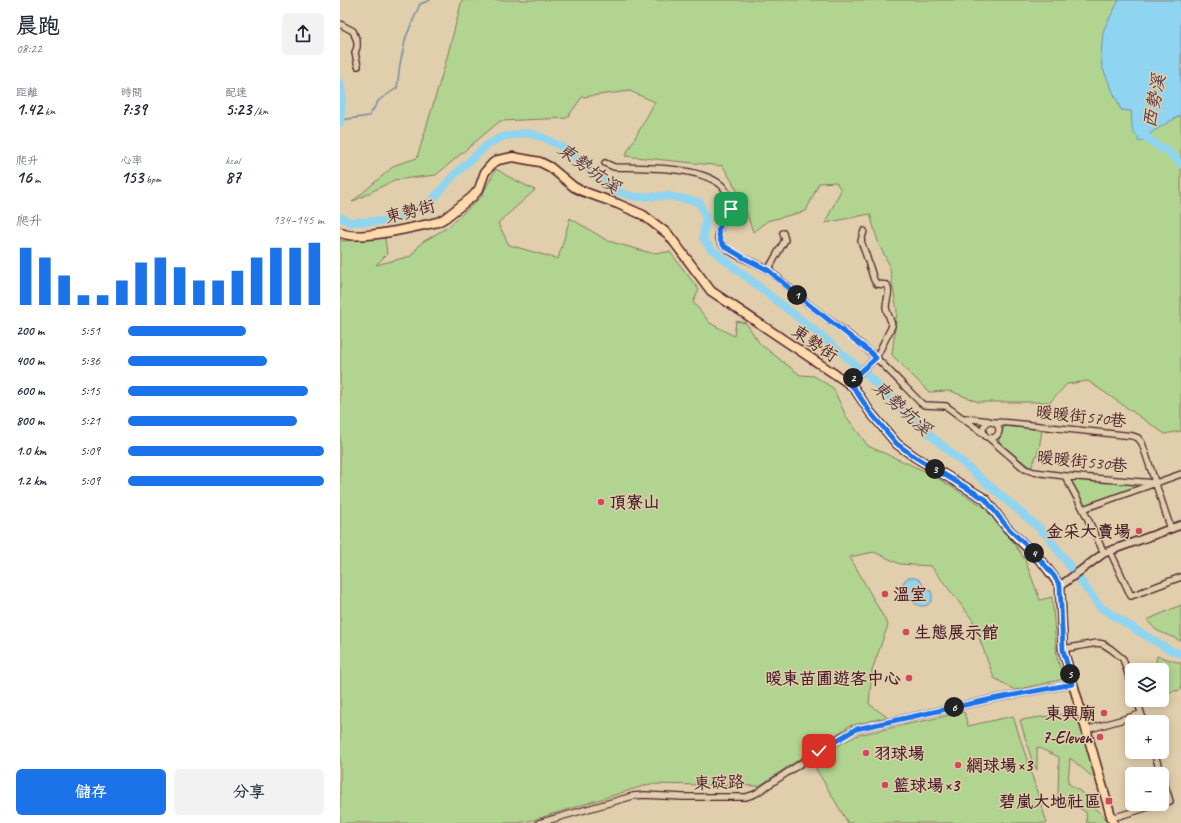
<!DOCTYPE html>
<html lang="zh-TW">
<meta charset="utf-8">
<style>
:root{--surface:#fff;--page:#f2f2f3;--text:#1f2937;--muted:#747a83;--accent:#1a73e8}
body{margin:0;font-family:Caveat,"LXGW WenKai TC",sans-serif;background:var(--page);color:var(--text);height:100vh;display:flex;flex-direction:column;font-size:15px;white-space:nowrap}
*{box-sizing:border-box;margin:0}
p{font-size:13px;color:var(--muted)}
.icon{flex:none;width:22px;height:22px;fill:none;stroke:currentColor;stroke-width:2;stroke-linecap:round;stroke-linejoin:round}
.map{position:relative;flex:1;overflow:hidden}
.details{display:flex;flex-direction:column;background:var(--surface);width:340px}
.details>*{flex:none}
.buttons{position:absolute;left:785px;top:663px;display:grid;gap:8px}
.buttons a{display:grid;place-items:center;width:44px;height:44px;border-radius:6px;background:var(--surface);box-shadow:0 2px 10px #0003;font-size:20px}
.pin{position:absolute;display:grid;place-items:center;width:34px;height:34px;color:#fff;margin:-17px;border-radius:8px;box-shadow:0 2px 6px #0006}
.km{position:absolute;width:20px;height:20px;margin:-10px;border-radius:50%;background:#222;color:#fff;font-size:11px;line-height:20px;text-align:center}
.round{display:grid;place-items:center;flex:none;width:42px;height:42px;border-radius:6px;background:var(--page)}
.headline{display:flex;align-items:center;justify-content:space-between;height:68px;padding:0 16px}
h1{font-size:22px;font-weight:700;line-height:30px}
.stats{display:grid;grid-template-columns:repeat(3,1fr);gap:6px;height:68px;padding:4px 16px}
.stats div{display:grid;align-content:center}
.stats b{font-size:17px;font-weight:700}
.stats small{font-size:11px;font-weight:400}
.stats p{font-size:11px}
.chart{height:112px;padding:8px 16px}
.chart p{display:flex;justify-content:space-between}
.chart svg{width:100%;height:72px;margin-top:4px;stroke:var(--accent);stroke-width:6}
.cta{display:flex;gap:8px;margin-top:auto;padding:8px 16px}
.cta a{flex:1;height:46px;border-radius:6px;background:var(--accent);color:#fff;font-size:16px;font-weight:700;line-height:46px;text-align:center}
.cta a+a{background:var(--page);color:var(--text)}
ul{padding:0 16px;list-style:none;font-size:13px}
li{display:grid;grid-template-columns:64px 48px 1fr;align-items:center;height:30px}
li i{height:10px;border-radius:5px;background:var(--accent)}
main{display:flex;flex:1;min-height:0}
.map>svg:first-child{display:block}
.green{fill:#b1d590;stroke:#7e7a5e}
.water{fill:#8fd4f1;stroke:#738ca2}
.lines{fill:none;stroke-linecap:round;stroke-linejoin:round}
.stream{stroke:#738ca2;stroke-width:1.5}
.river{stroke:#8fd4f1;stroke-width:8}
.street-casing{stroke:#4a1f2b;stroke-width:8}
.secondary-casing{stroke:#4a1f2b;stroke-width:10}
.primary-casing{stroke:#4a1f2b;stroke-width:11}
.street{stroke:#e1ceac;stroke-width:5.5}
.secondary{stroke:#e1ceac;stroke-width:7}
.primary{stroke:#fedbac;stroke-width:8}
.route-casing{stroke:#fff;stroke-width:8}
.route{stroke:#1a73e8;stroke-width:5}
.poi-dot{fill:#d1495b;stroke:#e1ceac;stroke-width:1.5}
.labels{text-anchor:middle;stroke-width:3;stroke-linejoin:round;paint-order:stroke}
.street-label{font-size:17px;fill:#4a1f2b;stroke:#e1ceac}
.poi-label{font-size:17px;font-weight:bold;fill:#4a1f2b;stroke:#e1ceac;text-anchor:start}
.water-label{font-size:18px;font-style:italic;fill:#543a49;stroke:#e1ceac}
</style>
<main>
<section class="details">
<div class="headline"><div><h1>晨跑</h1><p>08:22</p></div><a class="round"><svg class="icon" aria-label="share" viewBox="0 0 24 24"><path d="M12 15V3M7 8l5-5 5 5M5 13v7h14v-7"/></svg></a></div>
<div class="stats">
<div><p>距離</p><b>1.42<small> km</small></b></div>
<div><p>時間</p><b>7:39</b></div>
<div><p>配速</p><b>5:23<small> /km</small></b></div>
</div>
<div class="stats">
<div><p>爬升</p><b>16<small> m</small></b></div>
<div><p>心率</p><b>153<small> bpm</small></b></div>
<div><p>kcal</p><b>87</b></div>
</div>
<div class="chart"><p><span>爬升</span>134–145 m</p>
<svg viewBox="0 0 160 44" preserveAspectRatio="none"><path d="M5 44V9M15 44V15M25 44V26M35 44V38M45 44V38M55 44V29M65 44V18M75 44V15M85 44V21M95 44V29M105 44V29M115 44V23M125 44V15M135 44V9M145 44V9M155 44V6"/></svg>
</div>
<ul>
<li><b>200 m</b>5:51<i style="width:60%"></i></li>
<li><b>400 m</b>5:36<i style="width:71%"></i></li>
<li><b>600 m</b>5:15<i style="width:92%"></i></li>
<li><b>800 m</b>5:21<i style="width:86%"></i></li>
<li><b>1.0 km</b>5:09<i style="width:100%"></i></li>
<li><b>1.2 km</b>5:09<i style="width:100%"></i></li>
</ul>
<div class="cta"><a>儲存</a><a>分享</a></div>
</section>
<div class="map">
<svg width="841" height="823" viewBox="0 0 841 823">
<rect width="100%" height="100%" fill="#e1ceac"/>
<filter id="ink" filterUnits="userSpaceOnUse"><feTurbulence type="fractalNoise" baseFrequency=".025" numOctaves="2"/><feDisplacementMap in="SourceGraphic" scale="8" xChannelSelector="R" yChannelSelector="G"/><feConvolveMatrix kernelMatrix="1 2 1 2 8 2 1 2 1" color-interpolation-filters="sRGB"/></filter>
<g filter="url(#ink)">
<path class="green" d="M122 0H841V431L825 434 748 381 727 384 710 402H638L611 391 589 392 552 355 557 311 549 264 539 245 530 214 485 223 501 190 496 182 479 183 466 211 427 221 413 232 402 199 383 166 285 156 315 102 290 91 242 97 227 118 160 121 96 175 54 180 12 202 55 165 77 158 105 65Z
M156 169 169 177 195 190 158 223 169 245 218 259 230 218 268 241 311 253 330 252 359 290 353 302 370 323 394 336 396 321 406 323 420 344 460 375 474 376 493 388 506 416 528 446 589 473 654 513 685 560 700 600 712 597 717 658 724 679 675 690 654 678 632 619 591 566 560 564 534 552 510 557 548 625 532 670 529 704 547 717 509 726 419 786 310 784 193 820 178 823H0V239L3 241 45 238 47 254 36 265 71 256 81 243 108 227 141 197Z
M667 426 702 430 699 449 691 468 658 442 664 427Z
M730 480 806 484 744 506Z
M841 605V641L816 630 807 620Z
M817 656 841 663V690L823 693 822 670H815Z
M624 712 628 726 673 716 707 823H508L472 762 506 741 518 735Z
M737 712 755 779 730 758 728 783 741 792 755 809 765 817 767 823H747L746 812 718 796 719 757 697 747V770L692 761 680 720Z"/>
<path class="water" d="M779 0H841V115L815 130 800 142 798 141V137C789 132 793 119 791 111L781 110 762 67 761 56 763 31Z
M568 578C578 576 583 582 585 590L591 591C594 598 591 607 581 606 574 605 562 593 562 586L565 580Z"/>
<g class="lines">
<path class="stream" d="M1 120 29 116 39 100 57 88 60 64 66 37 80 4 90 0"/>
<path class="river" d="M0 82 2 95 0 123
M806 137 820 148 826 149 841 164
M0 217 10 222 47 221 90 203 113 176 147 145 161 137 186 133 202 137 228 150 251 172 276 191 295 197 329 196 359 202C367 217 366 221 363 238L371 249 489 342 528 376 581 427 699 528 709 538 760 607 801 633 830 650 841 654"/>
<g class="street-casing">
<path id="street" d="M0 24 13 31 17 41V47L15 53 18 66
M265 163 274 167C305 168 355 166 380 184 384 187 386 191 389 196 398 217 366 227 383 245 395 258 415 261 428 270 442 280 454 293 467 303 488 320 510 334 530 352 547 368 564 386 581 403L584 405 606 406 644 434
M428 270 445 240 443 233
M508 383 536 358 552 326C551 319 547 314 546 307 546 299 551 293 547 285L537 284 534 280 526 255 521 241 524 231
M624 418 649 421
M643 430a8 8 0 1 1 16 0a8 8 0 1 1-16 0Z
M655 422 671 423 793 436 798 438 802 443 831 529
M649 438 685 469 694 472 725 476 815 483
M725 476 743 509 764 553
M743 509 841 474
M770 551 791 596 841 577
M723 649 757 643 763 644 771 649 783 659 792 686
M797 700 804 722
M746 730 801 714
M814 752 821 774
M822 776 830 801 822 803
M772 818 819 804
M199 823 293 796 304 795 343 797H406L415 794 502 736 516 729 652 699 733 684"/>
</g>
<g class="secondary-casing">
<path id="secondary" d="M720 586 764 553 841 525"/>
</g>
<g class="primary-casing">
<path id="primary" d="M0 232C14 243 79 226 98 222L105 218 132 197 139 189 145 172 153 163 158 160 173 157 200 162 210 167 234 187 242 191 278 204 303 215 328 234 371 291 508 383 514 388 530 412 557 444 575 457 645 499 667 528 704 564 720 586 723 649 773 823"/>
</g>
<use href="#street" class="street"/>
<use href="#secondary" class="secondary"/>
<use href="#primary" class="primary"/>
</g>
</g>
<g class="lines" filter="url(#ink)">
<g class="route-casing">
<path id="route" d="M391 209 378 230 380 240 384 246 404 258 428 270 468 304 529 351 536 358 508 383 514 388 530 412 557 444 575 457 645 499 668 528 687 546 704 564 714 576 720 586 723 650 733 684 652 699 516 729 479 751"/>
</g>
<use href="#route" class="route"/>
</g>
<g class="poi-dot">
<circle cx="261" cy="502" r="4"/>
<circle cx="799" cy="531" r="4"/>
<circle cx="545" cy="594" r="4"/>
<circle cx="566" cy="632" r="4"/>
<circle cx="569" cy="678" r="4"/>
<circle cx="764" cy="713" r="4"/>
<circle cx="760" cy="737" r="4"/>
<circle cx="526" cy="753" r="4"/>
<circle cx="618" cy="765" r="4"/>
<circle cx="545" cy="785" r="4"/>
<rect x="765" y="797" width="8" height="8" rx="2"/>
</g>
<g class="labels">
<g class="street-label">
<text transform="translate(70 211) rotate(-14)" y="6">東勢街</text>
<text transform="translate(475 343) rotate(34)" y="6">東勢街</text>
<text transform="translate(741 416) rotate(6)" y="6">暖暖街570巷</text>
<text transform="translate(742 461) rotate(6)" y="6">暖暖街530巷</text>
<text transform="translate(379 782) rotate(-2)" y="6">東碇路</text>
</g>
<g class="poi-label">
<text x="269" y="508">頂寮山</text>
<text x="791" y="537" text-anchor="end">金采大賣場</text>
<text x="553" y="600">溫室</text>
<text x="574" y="638">生態展示館</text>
<text x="561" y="684" text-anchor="end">暖東苗圃遊客中心</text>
<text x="756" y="719" text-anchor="end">東興廟</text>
<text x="752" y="743" text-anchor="end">7-Eleven</text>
<text x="534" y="759">羽球場</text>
<text x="626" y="771">網球場×3</text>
<text x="553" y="791">籃球場×3</text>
<text x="761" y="807" text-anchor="end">碧嵐大地社區</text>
</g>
<g class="water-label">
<text transform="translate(814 101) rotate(-79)" y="6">西勢溪</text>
<text transform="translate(249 168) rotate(36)" y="6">東勢坑溪</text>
<text transform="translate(562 408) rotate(42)" y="6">東勢坑溪</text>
</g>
</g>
</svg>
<div class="buttons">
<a><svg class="icon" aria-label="layers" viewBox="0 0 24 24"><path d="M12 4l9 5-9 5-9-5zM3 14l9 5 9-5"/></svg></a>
<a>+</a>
<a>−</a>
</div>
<div class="pin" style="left:391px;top:209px;background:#1e9e55"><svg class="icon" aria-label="arrive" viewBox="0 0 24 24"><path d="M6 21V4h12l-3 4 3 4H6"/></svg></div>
<div class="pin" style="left:479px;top:751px;background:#d93025"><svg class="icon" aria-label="check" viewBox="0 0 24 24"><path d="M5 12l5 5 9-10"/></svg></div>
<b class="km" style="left:457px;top:295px">1</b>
<b class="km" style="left:513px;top:378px">2</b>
<b class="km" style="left:595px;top:469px">3</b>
<b class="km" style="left:694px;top:553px">4</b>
<b class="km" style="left:730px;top:674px">5</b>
<b class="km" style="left:614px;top:707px">6</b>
</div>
</main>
